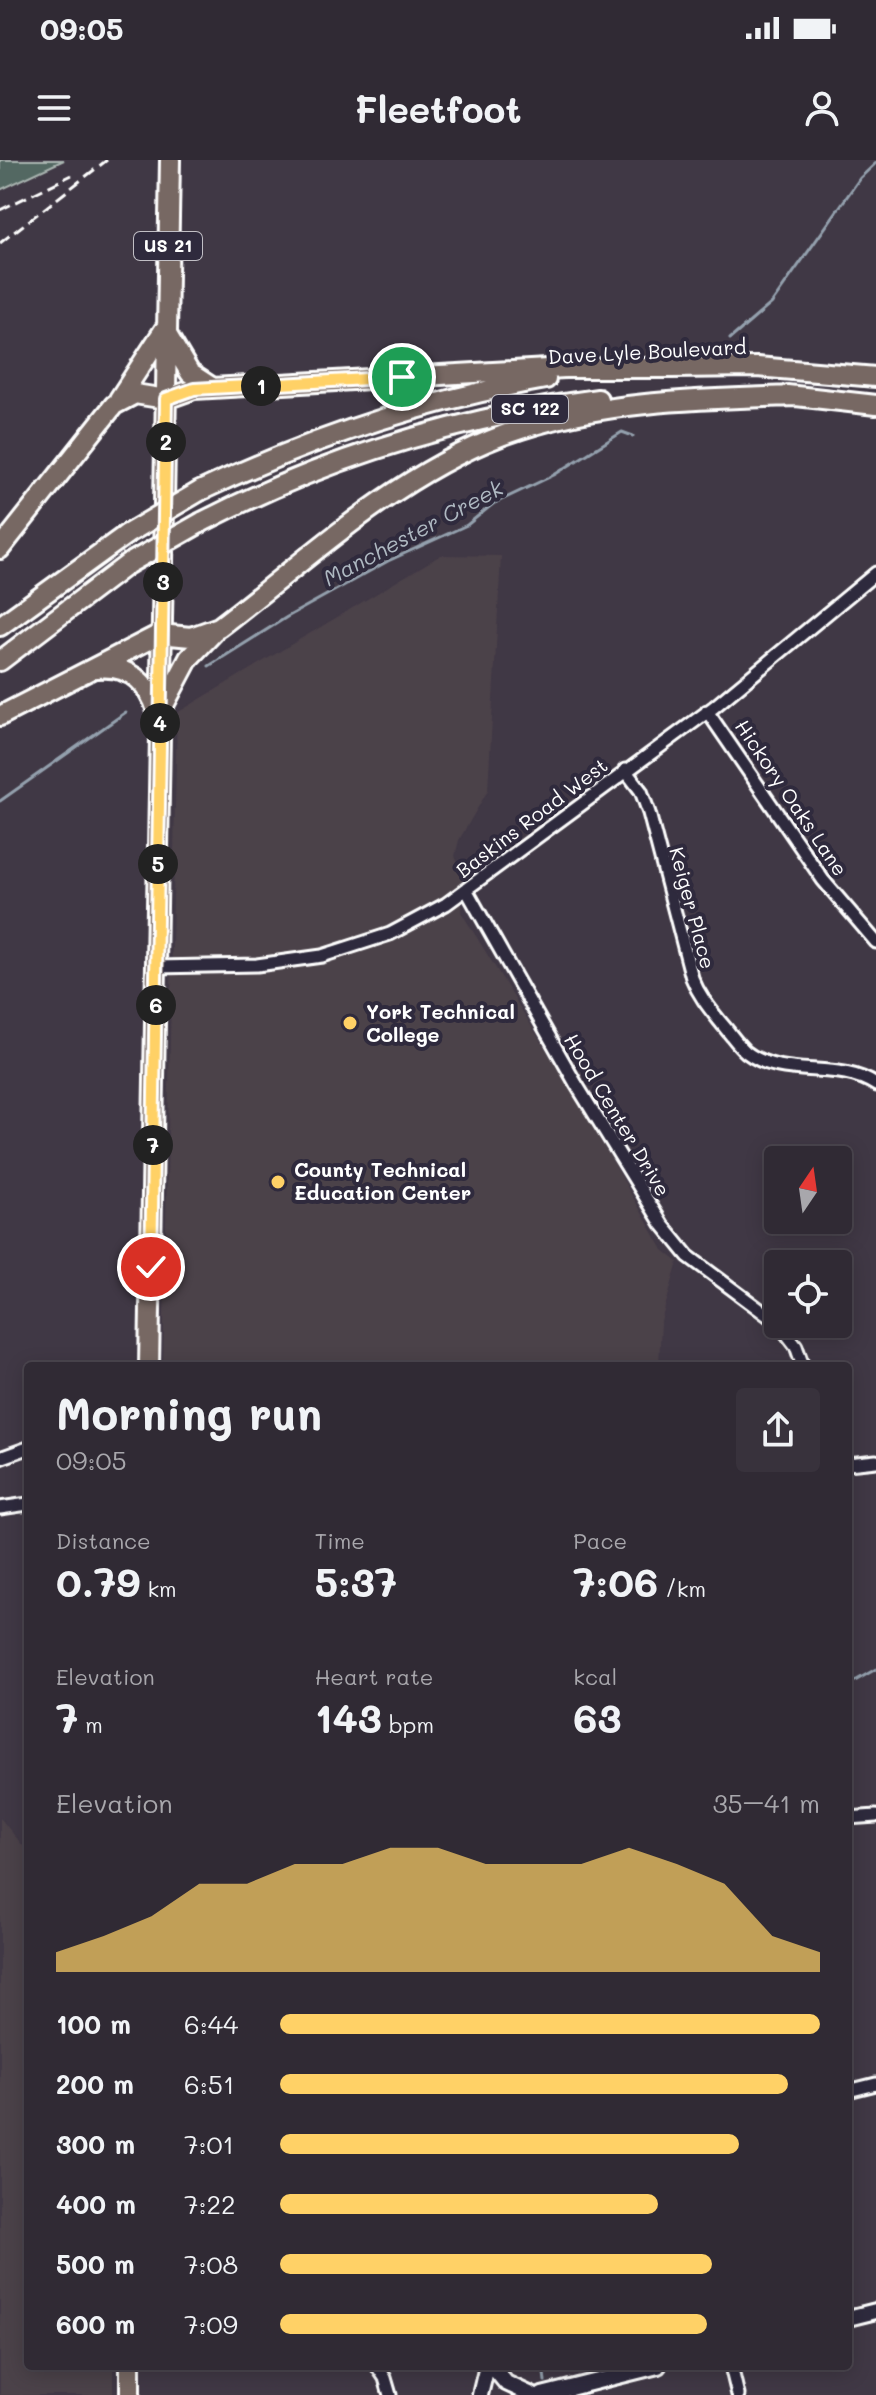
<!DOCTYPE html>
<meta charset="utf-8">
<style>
:root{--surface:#302a34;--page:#38323c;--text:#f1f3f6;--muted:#a8a7ac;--line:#4b464f;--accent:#ffd166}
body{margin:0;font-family:Mali,sans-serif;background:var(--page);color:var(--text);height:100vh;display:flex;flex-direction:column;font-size:30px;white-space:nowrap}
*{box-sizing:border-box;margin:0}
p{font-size:26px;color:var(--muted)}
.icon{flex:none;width:44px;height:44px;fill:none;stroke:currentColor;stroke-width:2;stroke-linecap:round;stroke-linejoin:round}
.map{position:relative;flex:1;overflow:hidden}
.panel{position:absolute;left:24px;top:1202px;width:828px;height:1008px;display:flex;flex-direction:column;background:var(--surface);border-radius:8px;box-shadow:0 4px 20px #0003,0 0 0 2px var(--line)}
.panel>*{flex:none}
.needle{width:52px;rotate:13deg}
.buttons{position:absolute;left:764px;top:986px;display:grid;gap:16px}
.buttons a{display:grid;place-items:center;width:88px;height:88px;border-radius:8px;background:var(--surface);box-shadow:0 4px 20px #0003,0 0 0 2px var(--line);font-size:40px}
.pin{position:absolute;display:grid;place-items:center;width:68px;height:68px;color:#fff;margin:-34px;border:4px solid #fff;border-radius:50%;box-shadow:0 2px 8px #0007}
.km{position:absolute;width:40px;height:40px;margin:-20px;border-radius:50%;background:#222;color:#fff;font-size:22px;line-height:40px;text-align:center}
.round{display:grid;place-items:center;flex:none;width:84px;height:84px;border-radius:8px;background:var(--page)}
.headline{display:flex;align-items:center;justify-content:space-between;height:136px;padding:0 32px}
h1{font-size:44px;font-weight:800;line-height:60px}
.figures{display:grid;grid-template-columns:repeat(3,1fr);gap:12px;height:136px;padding:8px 32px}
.figures div{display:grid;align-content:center}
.figures b{font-size:40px;font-weight:800}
.figures small{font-size:22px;font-weight:400}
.figures p{font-size:22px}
.chart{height:224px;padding:16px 32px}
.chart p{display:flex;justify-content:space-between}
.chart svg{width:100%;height:144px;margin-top:8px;fill:var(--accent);opacity:.7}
ul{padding:0 32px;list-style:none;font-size:26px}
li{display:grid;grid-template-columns:128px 96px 1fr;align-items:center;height:60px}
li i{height:20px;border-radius:10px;background:var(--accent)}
.status{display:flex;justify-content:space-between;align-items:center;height:56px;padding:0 40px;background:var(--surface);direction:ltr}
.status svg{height:22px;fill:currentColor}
header{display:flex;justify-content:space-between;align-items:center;height:104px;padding:0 32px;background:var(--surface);font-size:36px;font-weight:800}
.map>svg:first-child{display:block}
.built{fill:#4c424a}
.green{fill:#536862;stroke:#a9b4b0;stroke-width:2}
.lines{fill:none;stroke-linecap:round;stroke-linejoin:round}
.stream{stroke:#94a1ae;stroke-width:3}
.minor-casing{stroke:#fff;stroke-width:17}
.tertiary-casing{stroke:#fff;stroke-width:20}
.primary-casing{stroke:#fff;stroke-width:24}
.minor{stroke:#2f2a3d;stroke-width:11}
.tertiary{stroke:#2f2a3d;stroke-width:14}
.primary{stroke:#776864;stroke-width:18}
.rail{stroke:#fff;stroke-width:3;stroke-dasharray:12 6;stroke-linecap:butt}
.primary-bridge-casing{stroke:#fff;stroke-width:24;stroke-linecap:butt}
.primary-bridge{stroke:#776864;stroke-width:18}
.route-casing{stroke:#fff;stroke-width:16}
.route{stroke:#ffd166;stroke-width:10}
.poi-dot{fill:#ffd166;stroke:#2f2a3d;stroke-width:3}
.labels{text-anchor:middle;stroke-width:8;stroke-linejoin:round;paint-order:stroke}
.shield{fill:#2f2a3d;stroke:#c1bfc5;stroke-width:2}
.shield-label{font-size:18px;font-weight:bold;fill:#fff}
.street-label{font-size:20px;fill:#fff;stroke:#2f2a3d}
.poi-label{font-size:20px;font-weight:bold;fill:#fff;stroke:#2f2a3d;text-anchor:start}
.water-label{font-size:22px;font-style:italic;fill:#afb9c2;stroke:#2f2a3d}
</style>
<div class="status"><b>09:05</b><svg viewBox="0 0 49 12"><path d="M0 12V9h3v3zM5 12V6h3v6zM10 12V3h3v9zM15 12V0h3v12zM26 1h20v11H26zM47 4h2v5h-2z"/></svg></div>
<header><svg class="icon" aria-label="menu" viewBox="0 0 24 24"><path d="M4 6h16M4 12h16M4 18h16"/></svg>Fleetfoot<svg class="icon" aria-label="person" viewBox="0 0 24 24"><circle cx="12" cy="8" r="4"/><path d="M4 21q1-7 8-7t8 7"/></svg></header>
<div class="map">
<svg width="876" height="2235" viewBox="0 0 876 2235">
<rect width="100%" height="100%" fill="#403845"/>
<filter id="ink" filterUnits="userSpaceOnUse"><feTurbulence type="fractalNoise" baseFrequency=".0125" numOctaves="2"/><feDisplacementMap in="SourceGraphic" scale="16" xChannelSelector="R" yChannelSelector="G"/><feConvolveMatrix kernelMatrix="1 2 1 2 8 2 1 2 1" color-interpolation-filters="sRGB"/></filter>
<g filter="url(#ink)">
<path class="built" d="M441 395 501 396 488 630 459 680 455 696 464 719 461 752 584 951 663 1090 678 1102 661 1161 659 1206H163L177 553Z
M0 1658 28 1692V2206H113V2235H0Z"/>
<path class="green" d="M0 0H64L0 30Z"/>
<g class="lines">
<path class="stream" d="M730 179 772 143 860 18 876 3
M209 506 287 457 388 401 467 365 493 344 554 315 622 272 633 276
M0 641 126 552
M848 1525 876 1509
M543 2206 545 2221"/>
<g class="minor-casing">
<path id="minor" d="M707 551 823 720 876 782
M625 610 641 631 649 653 692 818C699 836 710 849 722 864 730 873 737 884 746 892 784 921 837 899 876 925
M467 731 576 924 662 1064 688 1096 778 1163
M156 807 257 805 322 796 390 774 446 744 714 547 876 413
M779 1164 796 1186 803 1206
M0 1298 28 1288
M848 1304 876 1301
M0 1348 28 1344
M848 1658 876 1656
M848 1931 876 1924
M377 2206 385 2218 390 2235
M731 2206 738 2235"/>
</g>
<g class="tertiary-casing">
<path id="tertiary" d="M848 2158 876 2151
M492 2206 506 2223 532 2235
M480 2235 487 2206
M542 2235 658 2206"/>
</g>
<g class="primary-casing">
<path id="primary" d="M168 176 190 213 213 228
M671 208 757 207 876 217
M787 235 876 245
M119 239 164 170
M200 331C312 278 425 240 546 219
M202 362C328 297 457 258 598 239
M0 389 114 245 135 234 166 239 194 229 565 208H680
M0 466 127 374
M0 501 128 404
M97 508C127 505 148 521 157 551
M163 547 189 498 213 473
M0 556 160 474 191 477 219 467C314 395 405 306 521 269 609 240 705 239 797 236
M149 1206 170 0
M130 2235V2206"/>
</g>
<use href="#minor" class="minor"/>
<use href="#tertiary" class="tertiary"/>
<use href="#primary" class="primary"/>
<path class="rail" d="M0 50 72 15
M0 83 107 0"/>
<g class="primary-bridge-casing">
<path id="primary-bridge" d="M127 374 200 331
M128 404 202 362"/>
</g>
<use href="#primary-bridge" class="primary-bridge"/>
</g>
</g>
<g class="lines" filter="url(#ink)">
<g class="route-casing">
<path id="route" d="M151 1107 166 239 194 229 402 217"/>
</g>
<use href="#route" class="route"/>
</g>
<g class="poi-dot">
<circle cx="350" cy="863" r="8"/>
<circle cx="278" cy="1022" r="8"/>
</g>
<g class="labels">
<g class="shield">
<rect x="134" y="72" width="68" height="28" rx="6"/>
<rect x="492" y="235" width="76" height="28" rx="6"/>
</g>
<g class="shield-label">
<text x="168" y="92">US 21</text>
<text x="530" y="255">SC 122</text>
</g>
<g class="street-label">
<text transform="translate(647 192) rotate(-3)" y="7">Dave Lyle Boulevard</text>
<text transform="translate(791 638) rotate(56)" y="7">Hickory Oaks Lane</text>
<text transform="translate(532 658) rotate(-37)" y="7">Baskins Road West</text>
<text transform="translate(692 748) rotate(75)" y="7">Keiger Place</text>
<text transform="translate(617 955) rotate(59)" y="7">Hood Center Drive</text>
</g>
<g class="poi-label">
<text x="366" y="859">York Technical<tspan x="366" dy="23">College</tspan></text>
<text x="294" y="1017">County Technical<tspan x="294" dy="23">Education Center</tspan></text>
</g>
<g class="water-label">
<text transform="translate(413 373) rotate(-28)" y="8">Manchester Creek</text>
</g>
</g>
</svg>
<div class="buttons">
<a><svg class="needle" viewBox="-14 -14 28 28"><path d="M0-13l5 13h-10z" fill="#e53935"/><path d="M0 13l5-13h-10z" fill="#a8a7ac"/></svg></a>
<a><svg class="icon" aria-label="locate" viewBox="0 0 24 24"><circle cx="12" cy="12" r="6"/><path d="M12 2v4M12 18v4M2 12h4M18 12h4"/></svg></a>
</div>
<div class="pin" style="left:402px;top:217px;background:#1e9e55"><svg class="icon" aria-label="arrive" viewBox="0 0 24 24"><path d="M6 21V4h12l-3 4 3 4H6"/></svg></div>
<div class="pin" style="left:151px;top:1107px;background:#d93025"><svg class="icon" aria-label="check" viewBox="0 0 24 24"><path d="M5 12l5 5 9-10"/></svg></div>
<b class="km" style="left:261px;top:226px">1</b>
<b class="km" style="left:166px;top:282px">2</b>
<b class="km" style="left:163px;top:422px">3</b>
<b class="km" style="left:160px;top:563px">4</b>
<b class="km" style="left:158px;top:704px">5</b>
<b class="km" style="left:156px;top:845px">6</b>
<b class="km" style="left:153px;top:985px">7</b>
<section class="panel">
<div class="headline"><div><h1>Morning run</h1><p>09:05</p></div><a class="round"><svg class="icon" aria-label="share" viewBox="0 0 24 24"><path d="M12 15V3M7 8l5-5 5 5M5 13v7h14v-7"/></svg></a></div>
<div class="figures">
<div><p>Distance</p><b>0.79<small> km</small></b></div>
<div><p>Time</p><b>5:37</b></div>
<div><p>Pace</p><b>7:06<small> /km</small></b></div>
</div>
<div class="figures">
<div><p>Elevation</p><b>7<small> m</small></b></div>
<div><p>Heart rate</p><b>143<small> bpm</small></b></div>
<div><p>kcal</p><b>63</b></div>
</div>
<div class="chart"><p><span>Elevation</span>35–41 m</p>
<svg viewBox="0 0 160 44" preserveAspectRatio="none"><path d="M0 44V38L10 33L20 27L30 17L40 17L50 11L60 11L70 6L80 6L90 11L100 11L110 11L120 6L130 11L140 17L150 33L160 38V44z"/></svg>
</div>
<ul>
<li><b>100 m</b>6:44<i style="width:100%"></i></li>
<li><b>200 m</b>6:51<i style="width:94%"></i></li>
<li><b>300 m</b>7:01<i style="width:85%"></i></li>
<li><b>400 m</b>7:22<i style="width:70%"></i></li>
<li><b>500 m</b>7:08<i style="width:80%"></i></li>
<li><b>600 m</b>7:09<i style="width:79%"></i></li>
</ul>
</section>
</div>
